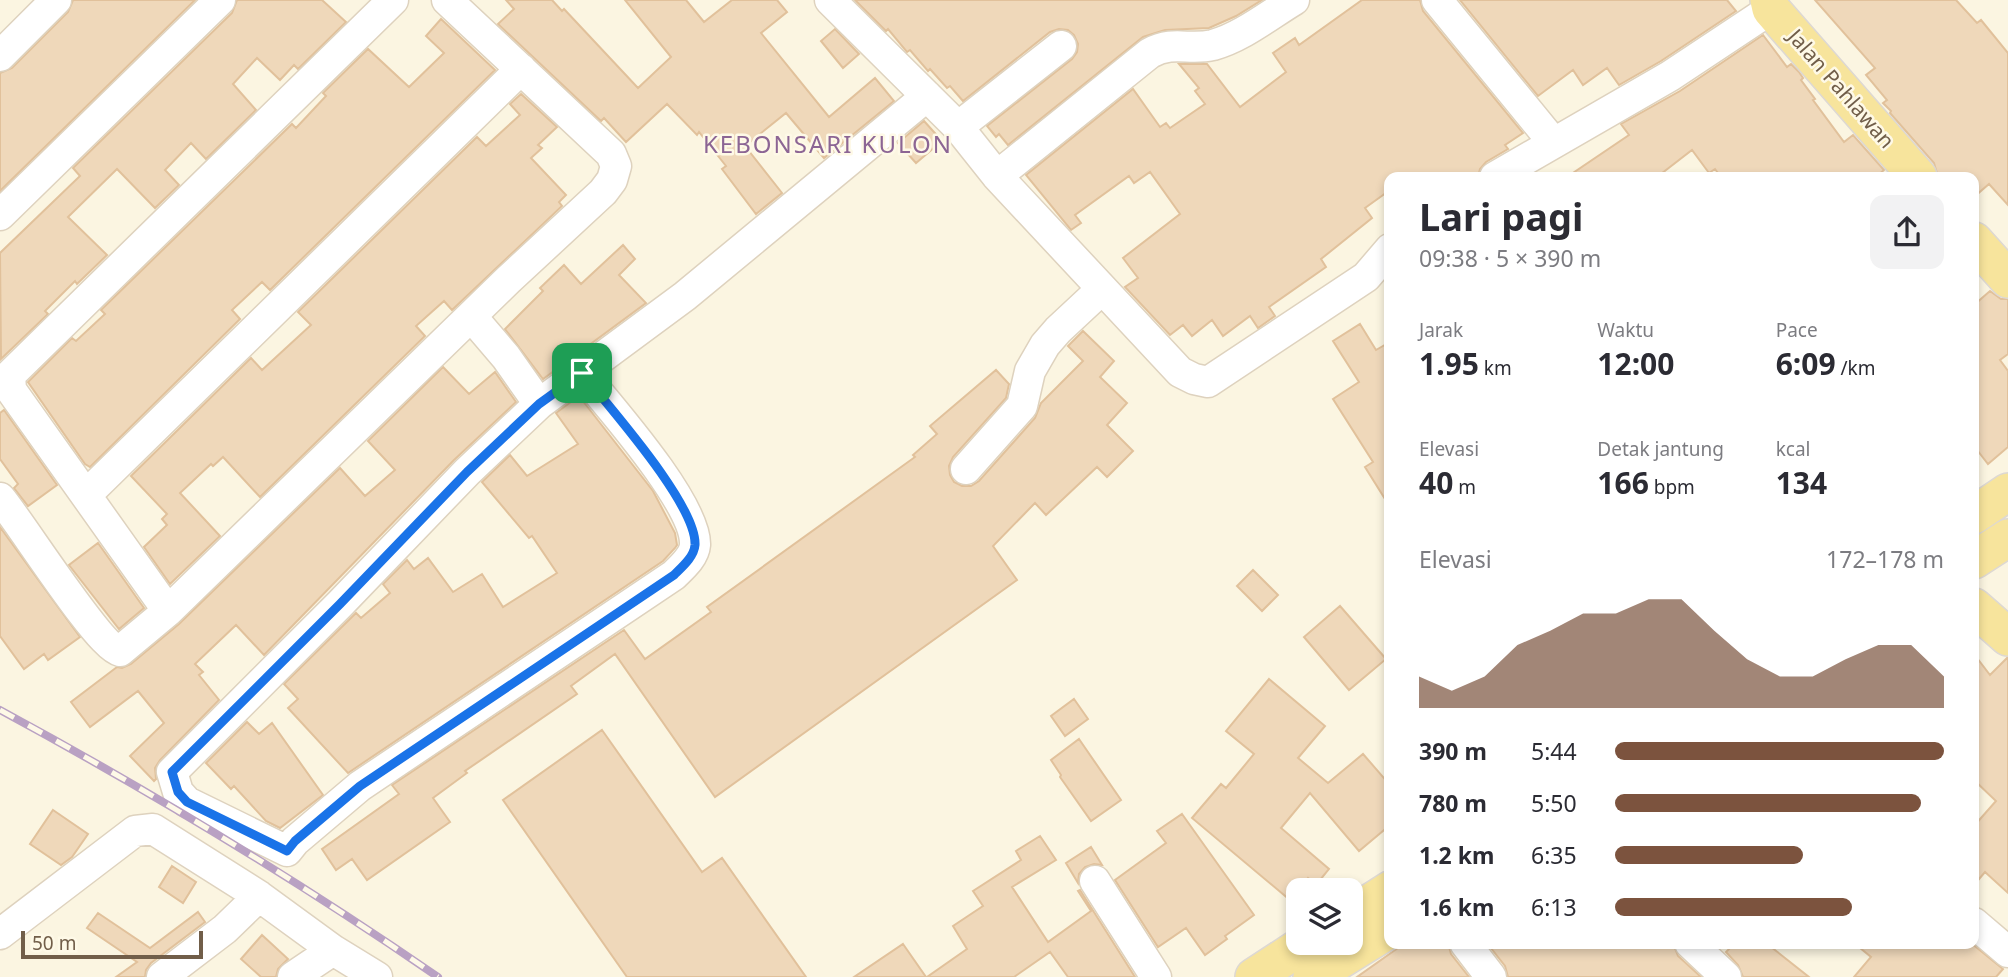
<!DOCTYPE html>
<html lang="id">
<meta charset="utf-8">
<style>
:root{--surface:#fff;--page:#f2f2f3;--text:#2b2b33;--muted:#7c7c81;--accent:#7c533e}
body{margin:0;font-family:"Noto Sans",sans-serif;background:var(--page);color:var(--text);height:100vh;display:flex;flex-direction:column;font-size:26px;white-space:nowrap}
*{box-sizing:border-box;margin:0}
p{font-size:23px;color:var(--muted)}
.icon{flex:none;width:38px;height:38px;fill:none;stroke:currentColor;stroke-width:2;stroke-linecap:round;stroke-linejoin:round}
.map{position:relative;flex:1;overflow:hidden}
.panel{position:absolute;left:1384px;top:172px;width:595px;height:777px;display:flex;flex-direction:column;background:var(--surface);border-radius:14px;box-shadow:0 4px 10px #0003}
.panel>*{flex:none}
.buttons{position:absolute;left:1286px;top:878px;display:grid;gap:14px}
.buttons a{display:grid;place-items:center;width:77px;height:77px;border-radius:14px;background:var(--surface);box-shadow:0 4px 10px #0003;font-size:35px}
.scale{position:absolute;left:21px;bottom:18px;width:182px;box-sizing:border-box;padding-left:7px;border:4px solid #715e49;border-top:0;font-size:19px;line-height:24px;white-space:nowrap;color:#715e49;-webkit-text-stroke:5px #fef9e7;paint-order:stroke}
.pin{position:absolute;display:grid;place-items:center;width:60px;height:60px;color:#fff;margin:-30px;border-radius:14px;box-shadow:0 4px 10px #0006}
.round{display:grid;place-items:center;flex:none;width:74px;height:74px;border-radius:14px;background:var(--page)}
.head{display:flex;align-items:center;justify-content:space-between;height:119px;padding:0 35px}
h1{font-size:38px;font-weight:700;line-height:52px}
.metrics{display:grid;grid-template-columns:repeat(3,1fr);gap:10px;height:119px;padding:7px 35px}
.metrics div{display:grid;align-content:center}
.metrics b{font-size:30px;font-weight:700}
.metrics small{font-size:19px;font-weight:400}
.metrics p{font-size:19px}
.chart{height:196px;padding:14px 35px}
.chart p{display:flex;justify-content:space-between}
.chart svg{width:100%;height:126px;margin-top:7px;fill:var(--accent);opacity:.7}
ul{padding:0 35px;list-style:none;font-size:23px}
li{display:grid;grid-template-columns:112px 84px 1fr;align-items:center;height:52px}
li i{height:18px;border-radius:9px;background:var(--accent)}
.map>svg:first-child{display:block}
.building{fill:#efd8ba;stroke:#e1c19b;stroke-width:2}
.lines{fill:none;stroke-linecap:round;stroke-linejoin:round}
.minor-casing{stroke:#ded2be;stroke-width:33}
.major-casing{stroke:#ddd8d3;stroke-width:40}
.minor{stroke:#fff;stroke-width:30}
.major{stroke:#f7e49c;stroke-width:37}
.rail-casing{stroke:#b9a1c3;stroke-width:8}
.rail{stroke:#fef9e7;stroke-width:5;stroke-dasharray:16;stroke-linecap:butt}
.route-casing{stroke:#fff;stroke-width:14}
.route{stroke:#1a73e8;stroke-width:9}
.labels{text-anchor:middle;stroke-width:5;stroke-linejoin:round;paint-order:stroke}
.street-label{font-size:21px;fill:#715e49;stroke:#fef9e7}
.quarter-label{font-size:24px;letter-spacing:2px;fill:#8c6594;stroke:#fef9e7}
</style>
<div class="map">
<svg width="2008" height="977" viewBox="0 0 2008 977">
<rect width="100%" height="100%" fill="#fbf5e1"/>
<path class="building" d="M73 0H195L0 191V73L12 68 68 12Z
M237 0H322L346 22 298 69 294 65 280 80 257 58 233 84 256 110 206 159 191 143 165 170 179 185 155 208 117 169 68 217 107 255 77 284 75 281 45 311 48 314 1 359 0 253 80 176 73 168 232 13Z
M506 0H552L562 11 564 9 638 88 671 57 625 0H686L704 22 732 0H777L787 12 761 33 829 117 875 78 894 101 824 158 786 113 745 146 782 193 756 214 722 169 726 166 699 132 697 135 667 104 626 142 604 118 601 121 498 24 514 9Z
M855 0H1262L1236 16 1209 28 1165 30 1143 37 1008 145 999 134 996 137 987 126 1072 59 1077 52 1078 44 1074 35 1068 30 1059 29 1050 32 963 101 950 86 947 88 930 69 928 71 910 50 907 52 888 29 886 31Z
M1362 0H1420L1423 11 1523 133 1505 145 1508 149 1486 162 1480 169 1478 177H1390V190L1365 208 1372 218 1321 259 1326 267 1269 307 1275 316 1258 328 1250 316 1223 336 1212 320 1192 336 1183 325 1170 335 1125 287 1138 278 1123 258 1180 214 1150 172 1134 183 1129 176 1075 215 1081 223 1071 230 1026 175 1133 89 1160 127 1166 123 1170 128 1205 104 1195 91 1199 88 1179 64H1207L1240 107 1286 72 1273 53 1295 38 1299 45Z
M1460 0H1727L1736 11 1661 61 1619 85 1607 68 1583 85 1573 70 1538 96Z
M1815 0H1956L1977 23 1981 20 2008 53V205L1989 184 1974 197V177H1938L1934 163 1890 113 1891 111 1883 103 1887 100 1866 75 1875 68Z
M441 19 495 70 270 290 262 282 232 310 240 319 90 467 85 464 28 382 72 338 76 341 105 314 101 310 292 124 296 128 326 96 323 93 368 49 409 87 444 53 426 36Z
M835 29 859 54 843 68 821 41Z
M1763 35 1787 67 1791 64 1799 72 1803 78 1801 80 1815 99 1813 100 1844 142 1853 135 1884 170 1876 177H1721L1715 169 1709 173 1692 150 1657 177H1567L1629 135 1621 124 1680 91Z
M521 94 557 127 538 145 542 148 531 158 566 195 559 202 562 206 452 310 444 301 416 326 425 336 260 497 223 457 213 466 211 464 180 493 220 536 170 584 144 547 167 525 162 519 167 514 131 476 251 358 262 370 311 325 298 312 477 137 486 146 520 115 510 104Z
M924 121 942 141 916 163 898 143Z
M623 245 635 259 619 275 646 303 543 379 505 329 543 291 540 288 564 265 581 284Z
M1990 291 2001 299H2008V354L2000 360 2008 371V447L1988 464 1974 446V305Z
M1360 324 1376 350 1390 342V507L1365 467 1373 462 1333 399 1359 382 1333 341Z
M1083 331 1114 361 1100 377 1127 403 1107 425 1133 451 1107 477 1097 467 1046 515 1035 503 993 546 1017 580 715 797 615 654 571 686 577 694 465 771 467 773 433 798 450 822 367 880 352 859 336 870 322 849 399 794 392 785 624 630 645 659 711 612 707 607 915 457 913 455 937 434 930 426 996 370 1009 384 1006 398 953 457 949 466 950 475 954 482 962 486H971L979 481 1035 418 1041 403 1083 361 1068 346Z
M443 367 469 394 495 372 516 402 454 460 264 655 236 625 195 664 203 672 199 675 219 700 160 760 155 768 156 779 154 781 130 756 164 723 138 691 90 727 71 702 117 667 122 668 131 664 179 624 340 468 365 496 395 470 368 441Z
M579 396 653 491 675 533 677 545 675 548 663 561 348 773 288 708 298 699 284 684 356 613 361 618 390 593 383 584 407 560 414 569 428 558 453 592 482 574 503 607 557 573 532 536 529 538 482 482 510 455 527 476 578 444 556 413Z
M4 410 57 485 28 506 14 488 18 484 0 459V413Z
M0 527 80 637 48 660 44 654 24 669 0 636Z
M98 543 144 608 119 629 69 565Z
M1253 570 1278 595 1262 611 1237 586Z
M1340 606 1386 659 1349 690 1304 637Z
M1974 654 1990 675 2008 657V893L1985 872 1974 885V826L1996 801 1974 780Z
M1269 679 1325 726 1298 758 1328 783 1363 754 1390 785V825L1359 851 1310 793 1281 828 1329 869 1316 885 1308 878 1290 900 1192 818 1221 784 1226 788 1254 754 1226 731Z
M1074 699 1088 719 1065 736 1051 716Z
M247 722 259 734 272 723 323 795 280 828 266 821 234 786 231 789 206 763Z
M602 730 702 872 722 858 806 977H627L503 800Z
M1079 739 1121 800 1091 821 1060 777 1061 775 1051 760Z
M53 810 88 834 72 857 61 865 30 844Z
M1182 814 1254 915 1225 936 1227 939 1205 955 1186 928 1158 947 1115 880 1166 843 1157 831Z
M1040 836 1056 860 1012 887 1048 942 1091 911 1078 891 1080 890 1135 977H1068L1050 952 1014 977H927L967 949 953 926 983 906 973 891 1021 860 1016 851Z
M1091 847 1102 865 1094 864 1085 867 1079 874 1078 883 1066 863Z
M172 866 196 882 183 903 159 887Z
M198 912 205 922 151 963 146 970 145 977H116L137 962 87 928 98 913 150 948Z
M262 935 288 959 278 969 276 977H261L241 959Z
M1405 943H1448L1451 954 1469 977H1357Z
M1487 943H1673L1678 956 1701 977H1508L1505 966Z
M1735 943H1766L1809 977H1743L1738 965 1726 952Z
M1854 943H1971L2003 969 1996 977H1854L1871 957Z
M903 944 926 977H854Z"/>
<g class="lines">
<g class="minor-casing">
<path id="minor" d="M830 0 958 127 997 176 1180 372 1194 379 1208 382 1366 277 1390 249
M1437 0 1553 142
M0 56 56 0
M958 127 1061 46
M997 176 1150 53C1175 40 1188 51 1213 45 1242 37 1269 15 1294 0
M1495 177 1670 76 1771 9
M0 215 220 0
M471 316 506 357 539 404
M582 373C609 406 697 505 695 545 694 557 682 567 674 575L360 786 295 841 287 851 187 802 178 792 172 772 340 604 467 472 539 404 685 296 927 96
M966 469 1022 406 1030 371 1045 345 1058 330 1102 289
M86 495 521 69
M0 498C21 523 98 646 120 651L168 611 508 280 603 192 612 180 616 166 611 154 447 0
M168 611 11 390 10 375 393 0
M1095 881 1156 977
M1974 923 2008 952
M0 934 135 831 153 829 259 896 333 950 377 977
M1465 943 1491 977
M1690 943 1726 977
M162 977 225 929 259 896
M293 977 333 950"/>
</g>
<g class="major-casing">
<path id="major" d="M1769 0 1771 9 1918 177
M1974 241 2008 279
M1974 515 2008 492
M1974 560 2008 538
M1974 607 2008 637
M1351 915 1390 890
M1254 977 1306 943
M1312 977 1390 929"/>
</g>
<use href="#minor" class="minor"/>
<use href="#major" class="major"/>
<g class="rail-casing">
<path id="rail" d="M0 710C150 791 297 880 438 977"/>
</g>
<use href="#rail" class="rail"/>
</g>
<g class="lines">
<g class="route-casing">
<path id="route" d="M582 373C609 407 697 505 695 545 694 557 682 567 674 575L360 786 295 841 287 851 187 802 178 792 172 772 340 604 467 472 539 404Z"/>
</g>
<use href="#route" class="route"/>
</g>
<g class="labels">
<g class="street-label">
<text transform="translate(1841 89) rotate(49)" y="7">Jalan Pahlawan</text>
</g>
<g class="quarter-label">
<text x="828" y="153">KEBONSARI KULON</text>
</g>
</g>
</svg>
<div class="buttons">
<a><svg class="icon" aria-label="layers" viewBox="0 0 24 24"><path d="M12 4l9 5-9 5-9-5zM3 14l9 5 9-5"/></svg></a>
</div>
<div class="scale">50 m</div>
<div class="pin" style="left:582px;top:373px;background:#1e9e55"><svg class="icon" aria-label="arrive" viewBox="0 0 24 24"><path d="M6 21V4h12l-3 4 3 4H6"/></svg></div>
<section class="panel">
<div class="head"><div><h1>Lari pagi</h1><p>09:38 · 5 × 390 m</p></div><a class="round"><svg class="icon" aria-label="share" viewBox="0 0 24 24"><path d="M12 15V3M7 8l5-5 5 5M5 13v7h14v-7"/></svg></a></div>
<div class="metrics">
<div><p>Jarak</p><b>1.95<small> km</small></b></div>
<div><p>Waktu</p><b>12:00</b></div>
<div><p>Pace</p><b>6:09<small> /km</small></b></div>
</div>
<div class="metrics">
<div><p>Elevasi</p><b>40<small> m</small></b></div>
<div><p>Detak jantung</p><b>166<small> bpm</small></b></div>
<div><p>kcal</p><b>134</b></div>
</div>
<div class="chart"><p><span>Elevasi</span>172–178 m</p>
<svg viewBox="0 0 160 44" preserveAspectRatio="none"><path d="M0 44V33L10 38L20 33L30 22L40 17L50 11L60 11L70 6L80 6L90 17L100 27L110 33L120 33L130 27L140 22L150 22L160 33V44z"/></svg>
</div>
<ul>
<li><b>390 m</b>5:44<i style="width:100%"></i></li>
<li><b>780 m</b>5:50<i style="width:93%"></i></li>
<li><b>1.2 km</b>6:35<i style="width:57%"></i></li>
<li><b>1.6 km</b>6:13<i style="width:72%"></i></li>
</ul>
</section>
</div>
